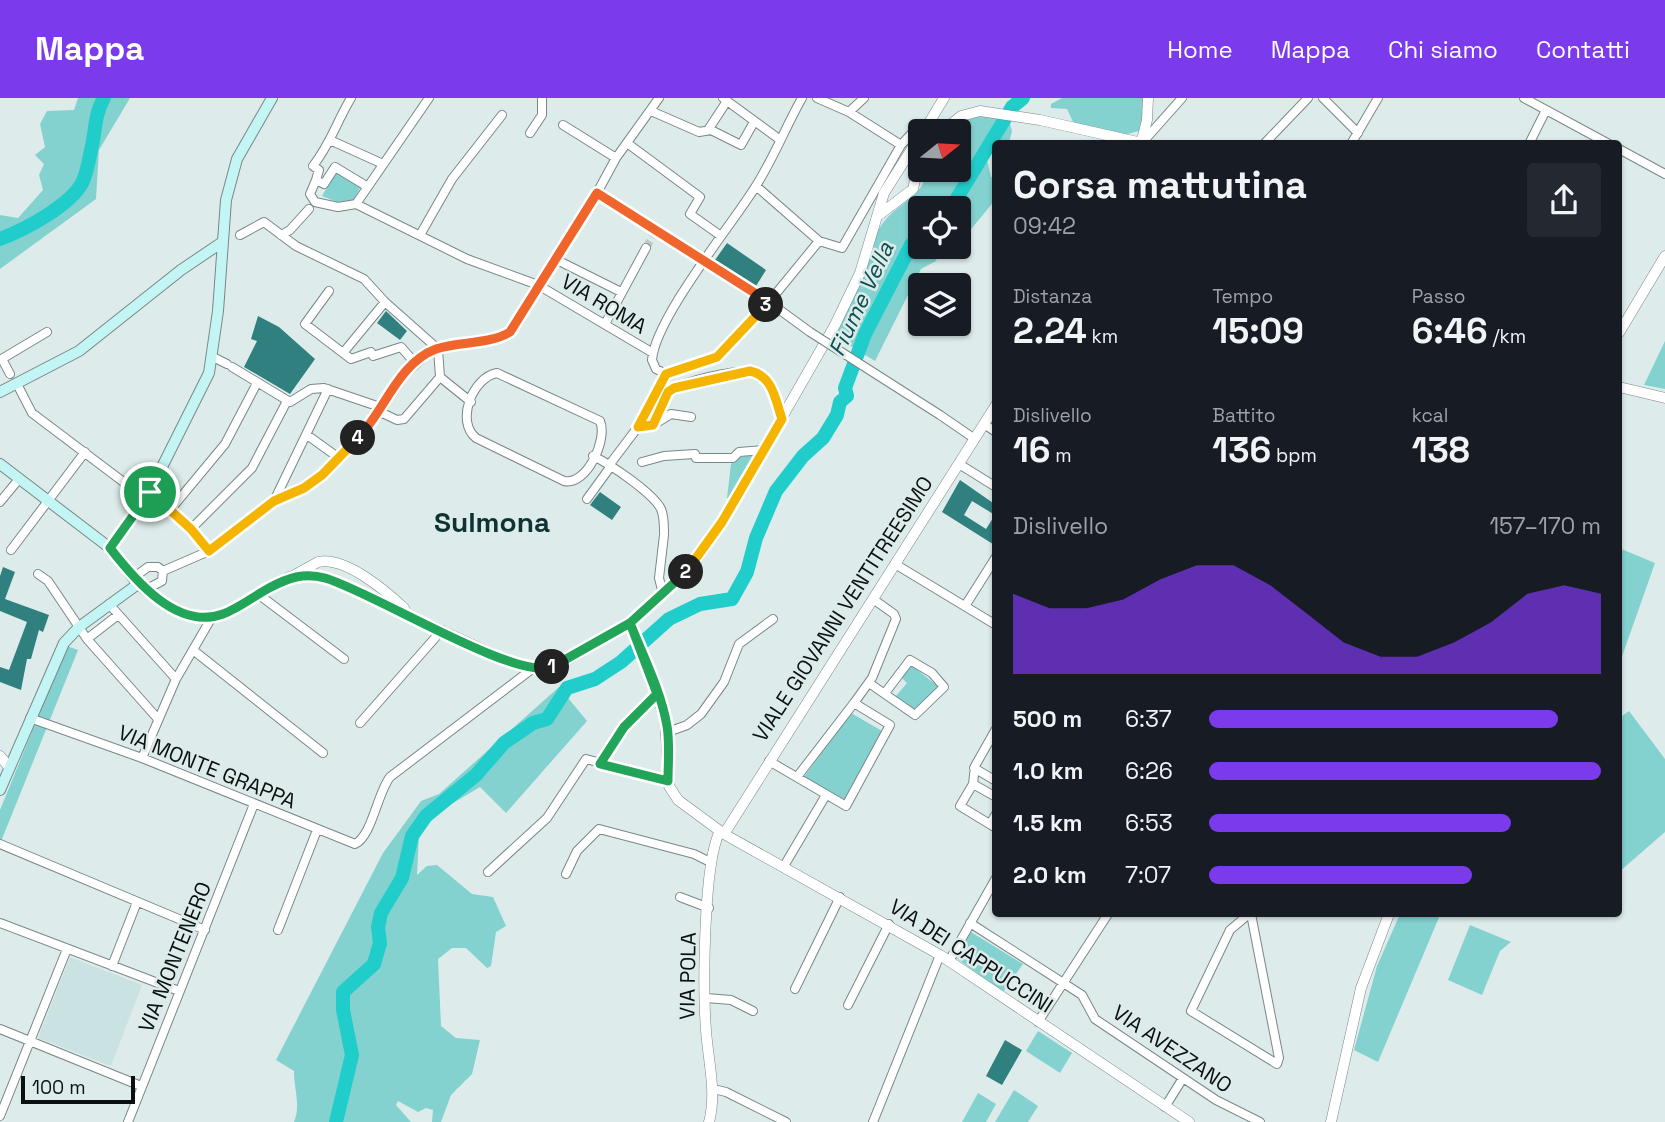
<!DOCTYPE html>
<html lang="it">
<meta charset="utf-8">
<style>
:root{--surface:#171b24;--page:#242831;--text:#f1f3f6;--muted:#9ea1a6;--accent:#7c3aed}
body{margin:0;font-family:"Space Grotesk",sans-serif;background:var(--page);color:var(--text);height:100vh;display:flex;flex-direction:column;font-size:26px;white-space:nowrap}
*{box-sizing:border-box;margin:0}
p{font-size:23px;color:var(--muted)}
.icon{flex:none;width:38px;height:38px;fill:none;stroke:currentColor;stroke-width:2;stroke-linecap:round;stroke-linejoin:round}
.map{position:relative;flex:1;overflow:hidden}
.sheet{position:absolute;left:992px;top:42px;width:630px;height:777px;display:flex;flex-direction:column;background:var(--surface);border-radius:7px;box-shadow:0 2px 5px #0004}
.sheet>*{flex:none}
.needle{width:46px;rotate:72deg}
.fabs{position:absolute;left:908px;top:21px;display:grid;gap:14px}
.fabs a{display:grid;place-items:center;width:63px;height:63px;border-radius:7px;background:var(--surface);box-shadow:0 2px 5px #0004;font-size:35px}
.scale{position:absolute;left:21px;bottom:18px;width:114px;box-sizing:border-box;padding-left:7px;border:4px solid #0b1010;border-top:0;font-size:19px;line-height:24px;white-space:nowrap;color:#0b1010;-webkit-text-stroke:5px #ddeceb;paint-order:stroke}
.pin{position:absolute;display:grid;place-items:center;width:60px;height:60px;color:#fff;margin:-30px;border:4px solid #fff;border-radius:50%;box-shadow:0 2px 7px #0007}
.km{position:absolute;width:35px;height:35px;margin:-18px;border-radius:50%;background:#222;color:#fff;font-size:19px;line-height:35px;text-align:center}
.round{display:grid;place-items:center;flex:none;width:74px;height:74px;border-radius:7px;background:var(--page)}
.head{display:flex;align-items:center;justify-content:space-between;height:119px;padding:0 21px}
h1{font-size:38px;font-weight:700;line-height:52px}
.metrics{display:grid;grid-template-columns:repeat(3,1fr);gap:10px;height:119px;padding:7px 21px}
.metrics div{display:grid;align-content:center}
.metrics b{font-size:35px;font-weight:700}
.metrics small{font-size:19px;font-weight:400}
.metrics p{font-size:19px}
.chart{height:196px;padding:14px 21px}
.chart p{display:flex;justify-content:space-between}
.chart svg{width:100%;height:126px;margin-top:7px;fill:var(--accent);opacity:.7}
ul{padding:0 21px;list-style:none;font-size:23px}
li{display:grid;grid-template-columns:112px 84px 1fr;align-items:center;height:52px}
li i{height:18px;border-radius:9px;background:var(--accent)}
header{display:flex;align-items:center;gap:42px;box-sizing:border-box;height:98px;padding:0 35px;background:var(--accent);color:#fff}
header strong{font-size:33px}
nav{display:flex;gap:38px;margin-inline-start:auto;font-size:24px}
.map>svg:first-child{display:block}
.built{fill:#cae3e2}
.green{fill:#83d2d0}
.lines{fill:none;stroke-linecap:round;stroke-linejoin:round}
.river{stroke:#20cdcb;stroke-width:14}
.building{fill:#30807f;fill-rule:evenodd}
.minor-tunnel{stroke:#becbca;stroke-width:8;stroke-dasharray:8 4;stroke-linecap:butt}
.minor-casing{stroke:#798787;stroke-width:10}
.tertiary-casing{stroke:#798787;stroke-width:11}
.secondary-casing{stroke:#798787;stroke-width:12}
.minor{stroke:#fff;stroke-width:8}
.tertiary{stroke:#fff;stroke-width:10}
.secondary{stroke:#c3f5f4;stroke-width:10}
.minor-bridge-casing{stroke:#798787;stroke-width:10;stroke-linecap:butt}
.minor-bridge{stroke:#fff;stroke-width:8}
.split-1-casing{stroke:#fff;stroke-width:14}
.split-2-casing{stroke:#fff;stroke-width:14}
.split-3-casing{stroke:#fff;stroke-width:14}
.split-4-casing{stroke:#fff;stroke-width:14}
.split-5-casing{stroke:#fff;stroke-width:14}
.split-1{stroke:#22a559;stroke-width:9}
.split-2{stroke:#22a559;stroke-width:9}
.split-3{stroke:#f5b400;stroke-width:9}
.split-4{stroke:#f0652b;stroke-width:9}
.split-5{stroke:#f5b400;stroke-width:9}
.labels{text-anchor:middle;stroke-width:5;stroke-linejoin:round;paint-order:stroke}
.street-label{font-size:21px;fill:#0b1010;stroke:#ddeceb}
.water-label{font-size:23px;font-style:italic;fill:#0b4f4f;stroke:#ddeceb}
.district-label{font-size:28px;font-weight:bold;fill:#0f3232;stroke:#ddeceb}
</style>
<header>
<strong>Mappa</strong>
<nav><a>Home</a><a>Mappa</a><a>Chi siamo</a><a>Contatti</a></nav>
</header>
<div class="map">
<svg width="1665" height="1024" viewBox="0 0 1665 1024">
<rect width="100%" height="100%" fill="#ddeceb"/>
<path class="built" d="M70 859 142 887 111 968 38 940Z"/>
<path class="green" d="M78 0H130L99 52 96 101 0 171V117L18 120 43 92 39 77 44 66 35 57 45 49 40 26 47 13 74 12Z
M1062 0H1143L1144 20 1139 33 1120 38 1074 26 1067 11 1051 10V6Z
M980 18H996L1010 26 1012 33 1009 45 996 46V52H991L987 62 991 79H996V101L962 142 959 110H920V149H939L936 163 921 171 875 263 836 239C847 207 866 143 887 120 903 103 924 97 927 72H959V33H953L968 21Z
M337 72 361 88 353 103 337 104 322 98Z
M1665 243V291L1644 287Z
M753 357 752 366 730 401 727 400 731 366 741 359Z
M1619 450 1655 465 1619 567Z
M67 548 78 552 0 746V712Z
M911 567 939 589 914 613 895 599 907 585 902 580Z
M559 589 587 623 506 715 480 689 438 714 419 737 417 777 427 768 437 767 472 796 493 799 506 828 496 834 491 868 487 870 466 850H452L438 861 441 928 456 940 480 942 472 976 451 997 441 1024H432L433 1012 426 1010 418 1014 398 1003 396 1007 411 1024H294C301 1007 294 992 294 973L276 962 383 755 421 703 439 696Z
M1629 613 1665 661V734L1619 774V620Z
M851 615 882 633 845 702 804 679Z
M1400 816 1440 817 1378 964 1354 952 1377 868Z
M1470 827 1511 844 1500 853 1482 897 1448 882Z
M971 834 1023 866 1003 894 956 860Z
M1038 933 1072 955 1060 975 1026 953Z
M1014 992 1038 1008 1028 1024H995Z
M978 995 996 1006 986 1024H962Z"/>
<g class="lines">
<path class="river" d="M951 110 1012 9 1023 0
M0 141C24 132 72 107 83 83 87 74 89 62 91 52 96 33 94 17 104 0
M336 1024 352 957 343 912V894L374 866 380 845 378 829 381 815 402 780 412 738 426 718 476 677 504 645 533 625 547 621 567 590 595 581 621 564 669 521 700 506 732 501 747 474 756 440 776 393 803 358 823 340 837 317 840 304 847 298 845 290 865 236 911 147 920 137"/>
</g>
<path class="building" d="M727 145 766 172 756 188 715 162Z
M386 213 407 233 400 242 377 225Z
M258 218 279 229 315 261 290 296 244 269 257 243 251 241Z
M960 382 996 407V448L942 414ZM972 403 995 417 986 431 964 417Z
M600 394 621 409 612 422 590 407Z
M3 469 15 474 5 501 49 517 43 534 39 532 31 561H27L21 592 0 584V569L9 572 27 524 0 513V478Z
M1005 942 1022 952 1002 987 986 978Z"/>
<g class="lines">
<path class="minor-tunnel" d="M646 150 652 139"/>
<g class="minor-casing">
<path id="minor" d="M723 0 779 41
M817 0 849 14 901 47
M1323 0 1358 35
M1524 0 1609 46
M651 13 699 34 711 32 741 47 754 24
M849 14 864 0
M563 27 616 60
M708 32 727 3
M530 35 542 17V0
M332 43 383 66
M627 45 700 99 690 116 721 138
M1142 45 1182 0
M1264 46 1308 0
M1351 46 1378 0
M1529 46 1546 12
M1619 51 1665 76
M316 82 319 72 313 68C331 45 336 25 351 0
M756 88 819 143 842 150 901 47 913 34
M597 95 769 204 810 234
M356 106 467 161 538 187 653 255
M356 106 338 109 315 104 310 96 316 82 324 86 335 69 368 89
M356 106 429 0
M240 137 264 124 296 148 364 181 385 204 438 251
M281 137 290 132 309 111
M420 137 452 81 502 17
M555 161 621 194
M329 193 305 226 351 261 371 254 373 258 401 249 415 265
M605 226 646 150
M438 251 440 279 471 304
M343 255 385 204
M213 259 227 266
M2 261 10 276
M0 262 47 234
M232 269 290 304 311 291 324 290 380 309
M497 275 600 323C608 341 587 388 564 383L476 340C455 323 473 279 497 275Z
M666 276 656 271 652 262C655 221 730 129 754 91 773 62 785 30 802 0
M666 276 717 259 769 204 819 143
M17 286 32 315 146 401
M378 313 397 322 404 321 440 279
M940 317 975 341
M984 326 996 334
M653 327 671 316 691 319
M638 329 653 327 668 294 674 290C693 282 749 265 766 280 775 288 778 309 782 321
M307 337 339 360
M593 358C610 366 653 395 661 411 664 418 664 426 664 434
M642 364 664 358 695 356 696 360H733L739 354 764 352
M610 366 638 329 666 276
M959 366 996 389
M150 394 191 431 209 453
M587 401 611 368
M274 403 328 291
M0 404 19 381
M171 411 225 346 257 285
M191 431 252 370 287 303
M11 452 85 354
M895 466 996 527
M163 473 209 453 274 403 304 390 322 377 370 328 406 275 426 257 438 251 489 241 510 234 591 106 616 60 659 0
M38 476 48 483 87 541 118 517
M133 480 148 469H158L163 473
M145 492 162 483 163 473
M258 496 344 561
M663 496 659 480 664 437
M109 506 176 581
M965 508 996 459
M87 541 158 621
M193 552 323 655
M869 585 915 617 944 589 932 575 910 562 885 595
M854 605 872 580 896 521 894 516 873 501
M30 620 142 660 355 746C372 738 377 696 390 679L532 571
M360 625 442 532
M668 634 687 627 701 616 724 584 739 546 773 521
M142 660 176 581 212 519
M769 663 846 708 890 627 854 605 797 679
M600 666 624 629 657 596
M974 670 996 683
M973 686 975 668 996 631
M996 699 973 686 960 708 996 730
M990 726 996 716
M0 746 205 832
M784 768 826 697
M488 774 547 720 586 661 668 683
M566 776 577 753 599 731 694 756 710 764
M680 799 709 810
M1249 816 1230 832 1191 913 1277 966 1279 960 1251 816
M0 825 179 893
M970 825 1082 897 1095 921 1216 1002 1260 1024
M278 832 317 732
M949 863 996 780
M112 868 137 804
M795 891 840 799
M706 900 731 902 753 913
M848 907 889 826
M1038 924 1108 816
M0 931 141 988
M713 991 726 994 786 1024
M1165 1009 1183 980
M0 1018 67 851
M128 1024 254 706
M873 1024 940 857"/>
</g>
<g class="tertiary-casing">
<path id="tertiary" d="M924 33 944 0
M943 33 961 18 980 13 1040 22 1142 45
M1141 46 1147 22 1148 0
M879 117 913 91 920 60
M1619 235 1665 158
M1619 289 1665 300
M289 479 309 477 331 482 514 566 540 571 569 561 630 525 694 466 722 424 835 227 860 175 884 95 920 38
M138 486C161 506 197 528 228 514L318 464C345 458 386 493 404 510
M630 525 665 620 669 688 678 702 724 736 940 857 1189 1024
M0 658 9 669
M724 736 996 307
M709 1024C717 994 708 963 706 932 703 893 703 765 720 733
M1331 1024 1361 890 1389 816"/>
</g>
<g class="secondary-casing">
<path id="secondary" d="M0 294 79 253 181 172 221 145
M0 366 110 450 138 486 79 529 64 545 0 692
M110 450 146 401 209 275 218 213 226 102 237 61 272 0"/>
</g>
<use href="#minor" class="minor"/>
<use href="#tertiary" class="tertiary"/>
<use href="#secondary" class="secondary"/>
<g class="minor-bridge-casing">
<path id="minor-bridge" d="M810 234 940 317"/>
</g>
<use href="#minor-bridge" class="minor-bridge"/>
</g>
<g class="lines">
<g class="split-1-casing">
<path id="split-1" d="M150 394 110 450C134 481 177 533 223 516 239 510 254 498 269 490 288 480 304 474 325 480 373 494 513 582 552 569"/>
</g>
<g class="split-2-casing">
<path id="split-2" d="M552 569 630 525C643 558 661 593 667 628 670 646 668 665 668 683L600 666 624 629 657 596 630 525 686 474"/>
</g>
<g class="split-3-casing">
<path id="split-3" d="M686 474 722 424 782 321C775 301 773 278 750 273L674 290 668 294 653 327 638 329 666 276 717 259 766 207"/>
</g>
<g class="split-4-casing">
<path id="split-4" d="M358 340C384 314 398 265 436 251 459 243 488 247 510 234L597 95 769 204 766 207"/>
</g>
<g class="split-5-casing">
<path id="split-5" d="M150 394 191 431 209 453 274 403 304 390 322 377 358 340"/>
</g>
<use href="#split-1" class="split-1"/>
<use href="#split-2" class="split-2"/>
<use href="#split-3" class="split-3"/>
<use href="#split-4" class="split-4"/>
<use href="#split-5" class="split-5"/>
</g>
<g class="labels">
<g class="street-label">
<text transform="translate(604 206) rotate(31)" y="7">VIA ROMA</text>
<text transform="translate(843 511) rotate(-57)" y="7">VIALE GIOVANNI VENTITREESIMO</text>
<text transform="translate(207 669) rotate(22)" y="7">VIA MONTE GRAPPA</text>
<text transform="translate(971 858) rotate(33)" y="7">VIA DEI CAPPUCCINI</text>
<text transform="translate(175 859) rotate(-68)" y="7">VIA MONTENERO</text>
<text transform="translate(688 878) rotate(-89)" y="7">VIA POLA</text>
<text transform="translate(1172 951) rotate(34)" y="7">VIA AVEZZANO</text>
</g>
<g class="water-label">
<text transform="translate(861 201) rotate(-65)" y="8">Fiume Vella</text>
</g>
<g class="district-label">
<text x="492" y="434">Sulmona</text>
</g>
</g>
</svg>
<div class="fabs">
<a><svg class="needle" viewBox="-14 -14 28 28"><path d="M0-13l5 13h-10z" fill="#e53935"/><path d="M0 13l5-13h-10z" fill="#9ea1a6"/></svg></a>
<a><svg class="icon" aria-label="locate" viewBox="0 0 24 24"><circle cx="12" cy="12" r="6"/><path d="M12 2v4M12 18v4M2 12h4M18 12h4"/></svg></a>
<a><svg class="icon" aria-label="layers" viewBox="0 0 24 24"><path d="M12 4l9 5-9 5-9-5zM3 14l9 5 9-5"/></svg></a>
</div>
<div class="scale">100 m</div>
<div class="pin" style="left:150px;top:394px;background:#1e9e55"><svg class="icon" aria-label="arrive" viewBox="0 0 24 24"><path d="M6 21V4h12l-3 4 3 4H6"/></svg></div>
<b class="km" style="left:552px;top:569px">1</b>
<b class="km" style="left:686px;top:474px">2</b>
<b class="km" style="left:766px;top:207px">3</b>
<b class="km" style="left:358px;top:340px">4</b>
<section class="sheet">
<div class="head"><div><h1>Corsa mattutina</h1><p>09:42</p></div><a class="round"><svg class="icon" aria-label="share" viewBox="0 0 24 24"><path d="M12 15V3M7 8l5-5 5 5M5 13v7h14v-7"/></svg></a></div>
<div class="metrics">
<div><p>Distanza</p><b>2.24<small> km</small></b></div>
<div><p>Tempo</p><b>15:09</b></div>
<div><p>Passo</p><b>6:46<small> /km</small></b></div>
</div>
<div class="metrics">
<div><p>Dislivello</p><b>16<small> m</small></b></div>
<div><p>Battito</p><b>136<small> bpm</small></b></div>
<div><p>kcal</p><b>138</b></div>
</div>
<div class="chart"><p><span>Dislivello</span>157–170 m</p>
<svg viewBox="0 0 160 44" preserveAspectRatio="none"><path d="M0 44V16L10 21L20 21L30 18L40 11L50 6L60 6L70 13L80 23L90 33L100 38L110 38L120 33L130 26L140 16L150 13L160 16V44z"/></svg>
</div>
<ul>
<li><b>500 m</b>6:37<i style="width:89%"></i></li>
<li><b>1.0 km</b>6:26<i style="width:100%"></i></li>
<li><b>1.5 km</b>6:53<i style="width:77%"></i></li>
<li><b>2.0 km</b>7:07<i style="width:67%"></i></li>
</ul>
</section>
</div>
